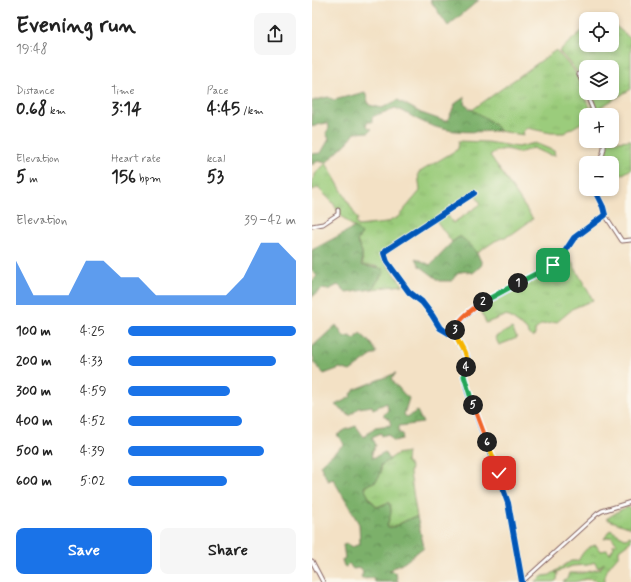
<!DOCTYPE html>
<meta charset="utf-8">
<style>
:root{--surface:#fff;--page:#f6f6f6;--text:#222;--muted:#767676;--accent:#1a73e8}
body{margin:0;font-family:Mynerve,sans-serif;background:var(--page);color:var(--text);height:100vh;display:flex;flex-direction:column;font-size:15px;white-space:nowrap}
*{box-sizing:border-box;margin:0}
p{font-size:13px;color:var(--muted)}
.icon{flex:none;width:22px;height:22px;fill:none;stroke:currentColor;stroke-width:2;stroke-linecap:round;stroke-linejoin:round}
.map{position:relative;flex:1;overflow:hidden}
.drawer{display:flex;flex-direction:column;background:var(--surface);width:312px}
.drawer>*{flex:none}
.fabs{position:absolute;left:267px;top:12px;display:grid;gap:8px}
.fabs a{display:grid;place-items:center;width:40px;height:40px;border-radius:8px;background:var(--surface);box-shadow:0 2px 6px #0003;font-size:20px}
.pin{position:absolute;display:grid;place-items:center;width:34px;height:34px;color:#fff;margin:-17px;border-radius:8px;box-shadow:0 2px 6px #0006}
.km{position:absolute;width:20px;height:20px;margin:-10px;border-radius:50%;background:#222;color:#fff;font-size:11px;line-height:20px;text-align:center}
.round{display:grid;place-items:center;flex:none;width:42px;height:42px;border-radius:8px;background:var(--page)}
.summary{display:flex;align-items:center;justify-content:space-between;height:68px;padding:0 16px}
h1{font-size:22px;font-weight:700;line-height:30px}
.figures{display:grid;grid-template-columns:repeat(3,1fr);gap:6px;height:68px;padding:4px 16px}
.figures div{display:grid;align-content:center}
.figures b{font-size:17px;font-weight:700}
.figures small{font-size:11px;font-weight:400}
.figures p{font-size:11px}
.chart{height:112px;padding:8px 16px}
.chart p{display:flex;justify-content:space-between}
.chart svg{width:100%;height:72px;margin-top:4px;fill:var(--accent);opacity:.7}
.cta{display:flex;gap:8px;margin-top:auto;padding:8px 16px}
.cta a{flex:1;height:46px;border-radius:8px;background:var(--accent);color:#fff;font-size:16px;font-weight:700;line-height:46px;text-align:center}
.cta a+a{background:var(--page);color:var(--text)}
ul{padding:0 16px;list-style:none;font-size:13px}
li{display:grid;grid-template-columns:64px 48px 1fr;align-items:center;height:30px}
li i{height:10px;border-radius:5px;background:var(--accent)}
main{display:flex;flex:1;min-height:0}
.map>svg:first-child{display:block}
.grass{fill:url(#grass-tufts);stroke:#727653;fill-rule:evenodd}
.forest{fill:url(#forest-crowns);stroke:#63684b}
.park{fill:#9bcc7b;stroke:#727653}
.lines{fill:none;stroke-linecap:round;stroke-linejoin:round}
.minor-casing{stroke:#856361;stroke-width:5}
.minor{stroke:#fff;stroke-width:3}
.cycleway-casing{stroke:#fbf7ec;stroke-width:8}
.cycleway{stroke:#0057b8;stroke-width:6}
.split-1-casing{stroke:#fff;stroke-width:8}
.split-2-casing{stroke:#fff;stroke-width:8}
.split-3-casing{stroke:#fff;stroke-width:8}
.split-4-casing{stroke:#fff;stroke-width:8}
.split-5-casing{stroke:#fff;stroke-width:8}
.split-6-casing{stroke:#fff;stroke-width:8}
.split-7-casing{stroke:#fff;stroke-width:8}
.split-1{stroke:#22a559;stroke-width:5}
.split-2{stroke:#22a559;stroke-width:5}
.split-3{stroke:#f0652b;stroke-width:5}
.split-4{stroke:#f5b400;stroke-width:5}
.split-5{stroke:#22a559;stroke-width:5}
.split-6{stroke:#f0652b;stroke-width:5}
.split-7{stroke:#f5b400;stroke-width:5}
</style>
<main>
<section class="drawer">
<div class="summary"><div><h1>Evening run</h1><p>19:48</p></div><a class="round"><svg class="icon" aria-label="share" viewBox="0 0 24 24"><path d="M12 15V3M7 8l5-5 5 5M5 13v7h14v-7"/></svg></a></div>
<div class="figures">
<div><p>Distance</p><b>0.68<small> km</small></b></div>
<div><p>Time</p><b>3:14</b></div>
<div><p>Pace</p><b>4:45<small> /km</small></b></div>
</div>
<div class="figures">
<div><p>Elevation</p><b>5<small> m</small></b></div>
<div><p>Heart rate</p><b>156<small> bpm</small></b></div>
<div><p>kcal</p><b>53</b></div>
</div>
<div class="chart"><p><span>Elevation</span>39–42 m</p>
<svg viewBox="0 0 160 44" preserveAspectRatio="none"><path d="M0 44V17L10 38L20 38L30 38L40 17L50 17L60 27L70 27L80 38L90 38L100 38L110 38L120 38L130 27L140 6L150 6L160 17V44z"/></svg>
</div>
<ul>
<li><b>100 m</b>4:25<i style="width:100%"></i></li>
<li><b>200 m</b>4:33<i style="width:88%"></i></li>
<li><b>300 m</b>4:59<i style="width:61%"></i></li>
<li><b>400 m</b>4:52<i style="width:68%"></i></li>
<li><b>500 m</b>4:39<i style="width:81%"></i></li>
<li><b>600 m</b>5:02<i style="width:59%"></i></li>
</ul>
<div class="cta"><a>Save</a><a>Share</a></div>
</section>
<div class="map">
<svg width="319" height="582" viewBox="0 0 319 582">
<defs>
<pattern id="grass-tufts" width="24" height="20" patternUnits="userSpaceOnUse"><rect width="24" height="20" fill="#9bcc7b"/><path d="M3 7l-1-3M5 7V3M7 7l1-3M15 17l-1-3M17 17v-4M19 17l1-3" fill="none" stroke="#87af6a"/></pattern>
<pattern id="forest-crowns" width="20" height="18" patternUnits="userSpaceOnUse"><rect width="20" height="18" fill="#7cb06b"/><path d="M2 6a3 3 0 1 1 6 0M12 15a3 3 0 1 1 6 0" fill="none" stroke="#688f58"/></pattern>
</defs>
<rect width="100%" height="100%" fill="#fbf7ec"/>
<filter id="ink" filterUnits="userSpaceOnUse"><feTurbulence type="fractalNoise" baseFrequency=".025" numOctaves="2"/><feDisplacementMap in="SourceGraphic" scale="8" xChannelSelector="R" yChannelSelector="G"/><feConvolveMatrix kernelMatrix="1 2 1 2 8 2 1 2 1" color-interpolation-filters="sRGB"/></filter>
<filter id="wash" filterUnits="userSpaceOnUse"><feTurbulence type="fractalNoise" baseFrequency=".012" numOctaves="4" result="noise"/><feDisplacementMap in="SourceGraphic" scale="16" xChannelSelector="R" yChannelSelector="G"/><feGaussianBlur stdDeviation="0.9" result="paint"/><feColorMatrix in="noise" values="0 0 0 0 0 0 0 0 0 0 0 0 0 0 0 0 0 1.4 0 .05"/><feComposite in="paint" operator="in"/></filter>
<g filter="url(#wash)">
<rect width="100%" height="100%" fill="#f3e1c5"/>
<path class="grass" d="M300 23 319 39V89L282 111 275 93H300V67H274V92L267 74 247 51 270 31 274 30V45H300Z
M244 50 264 73 281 115H274V120L252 133H239L215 128 210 132 211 135 187 131 186 129 160 110Z
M319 140V169L300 181V163H288L293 151 294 142Z
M147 141 175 142 206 147 223 143 242 151 243 156C234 155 228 151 221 148L207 153C197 148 188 148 178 155L221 219 200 234 183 241 165 253 148 236 140 242 123 219 73 254H69L70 258 91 285 60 289 72 271 63 266H51L50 252 45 241 50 234 28 215 21 203 6 188 0 190V180L3 176V174L14 163 46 219 44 222 46 226 74 223 86 217 108 191 106 173 146 149ZM163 194 169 204 141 223 134 213Z
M254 252 281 300 262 308 245 322 229 325 223 330V335L220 337 213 328 195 315 174 323 168 307 179 299 245 265Z
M95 452 94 461 99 467 98 473 105 517C95 518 87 526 76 528L75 525C78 517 81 510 77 502L65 507 53 492V486L69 473V465L85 454Z
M316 507 319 509V528L294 519 310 509Z
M298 530 313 538 319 536V541L307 550V555C301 562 291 572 292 582H285L283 580 274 579 263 582H251L255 579 257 573H270L288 569 292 563 286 568 282 562 276 565 260 566 243 573H246L245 580 242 582H223L231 576 238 575 259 561H266C271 552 274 547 284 545L288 551 295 550 298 554 302 547 301 545 305 544 299 537 292 539Z"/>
<path class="forest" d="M118 0H167L136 26Z
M53 92 57 105 70 108 86 100 109 113 132 121H135L144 103 153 97 152 104C163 113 181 119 187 131 161 132 135 134 111 122 101 118 93 111 83 108 75 112 68 113 60 117V122H56L54 124 57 128 60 129 57 132 43 133 38 140 14 163 6 161 0 165V154L9 153 17 139 14 133 17 128 16 123 9 124 0 127V101L16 97 22 100Z
M43 227 50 234 45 241 50 252V265C56 268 64 266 71 269L72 272 60 289 34 293 26 285 16 290 10 289 0 297V281L5 276 0 271V250Z
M148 236C156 243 168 254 170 265L161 273C150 270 146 271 140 281H128L108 266 104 258 118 265 140 242Z
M24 325 32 337 38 336 43 339 48 333 60 344 65 353 59 356 38 371 28 368 12 374 1 362 2 359 0 355V347Z
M84 373 80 378 81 381 92 394 97 398 92 415 95 417 105 411 111 423 87 426V433L91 434 90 439 82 441 76 434 70 436 69 433 60 437 64 445 60 452 61 458 73 452 78 460 69 465V473L64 481 53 486 52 488 58 499 65 507 77 503C81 511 78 518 75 525L76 528C87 526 95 518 105 517L112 547C105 552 100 557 93 562 87 567 83 565 77 572L81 571 84 574 86 582H63L62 578 50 579 49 577 51 573 48 568 41 569 37 564 34 567 32 566 30 560 33 558 31 545 35 544 40 547 48 544 47 524 21 479 16 481 8 465 32 444 25 435 33 430 44 426 52 437 63 427 79 425 78 422 79 420 71 415 76 410 75 403 61 409 60 406 47 408 38 416 23 405 39 397 38 394 42 392V390Z"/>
<path class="park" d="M200 328 205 338 187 345 183 337Z"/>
</g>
<g filter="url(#ink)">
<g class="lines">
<g class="minor-casing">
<path id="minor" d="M267 74 274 92
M274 93 283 115
M286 163C291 156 293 149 292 141
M293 215 310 241 319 240
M0 226 11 224 26 214V210
M145 338 128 328 120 315 110 302 97 292 75 262 72 253 73 251 162 193
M0 561 11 582
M210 582 196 503 156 392 152 376 154 357 143 334 144 327 150 319 166 305 241 265 246 262 262 238 293 215 291 207 282 189
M210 582 285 514 290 511 319 502"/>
</g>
<use href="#minor" class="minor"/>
<g class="cycleway-casing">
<path id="cycleway" d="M145 338 128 328 120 315 110 302 97 292 75 262 72 253 73 251 162 193
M210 582 196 503 156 392 152 376 154 357 143 334 144 327 150 319 166 305 241 265 246 262 262 238 293 215 291 207 282 189"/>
</g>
<use href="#cycleway" class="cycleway"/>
</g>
</g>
<g class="lines" filter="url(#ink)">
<g class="split-1-casing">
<path id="split-1" d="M206 283 241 265"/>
</g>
<g class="split-2-casing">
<path id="split-2" d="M171 302 206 283"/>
</g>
<g class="split-3-casing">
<path id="split-3" d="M143 330C146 319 162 308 171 302"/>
</g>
<g class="split-4-casing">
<path id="split-4" d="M143 330C143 343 157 352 154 367"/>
</g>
<g class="split-5-casing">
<path id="split-5" d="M154 367 152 376 161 405"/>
</g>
<g class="split-6-casing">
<path id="split-6" d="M161 405 175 442"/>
</g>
<g class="split-7-casing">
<path id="split-7" d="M175 442 187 473"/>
</g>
<use href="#split-1" class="split-1"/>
<use href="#split-2" class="split-2"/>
<use href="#split-3" class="split-3"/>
<use href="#split-4" class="split-4"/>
<use href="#split-5" class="split-5"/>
<use href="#split-6" class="split-6"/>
<use href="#split-7" class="split-7"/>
</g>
</svg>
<div class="fabs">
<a><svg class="icon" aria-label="locate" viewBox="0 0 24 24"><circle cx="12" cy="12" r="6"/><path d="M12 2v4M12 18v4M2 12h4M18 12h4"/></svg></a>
<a><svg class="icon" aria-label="layers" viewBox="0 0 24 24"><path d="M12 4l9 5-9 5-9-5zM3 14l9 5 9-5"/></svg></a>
<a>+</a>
<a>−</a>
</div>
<div class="pin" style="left:241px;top:265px;background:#1e9e55"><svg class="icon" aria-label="arrive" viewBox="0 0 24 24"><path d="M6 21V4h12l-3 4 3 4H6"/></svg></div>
<div class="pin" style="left:187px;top:473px;background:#d93025"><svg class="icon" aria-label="check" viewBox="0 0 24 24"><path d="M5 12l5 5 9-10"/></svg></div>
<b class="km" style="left:206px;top:283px">1</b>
<b class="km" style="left:171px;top:302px">2</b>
<b class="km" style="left:143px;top:330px">3</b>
<b class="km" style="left:154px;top:367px">4</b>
<b class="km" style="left:161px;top:405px">5</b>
<b class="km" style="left:175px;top:442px">6</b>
</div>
</main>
